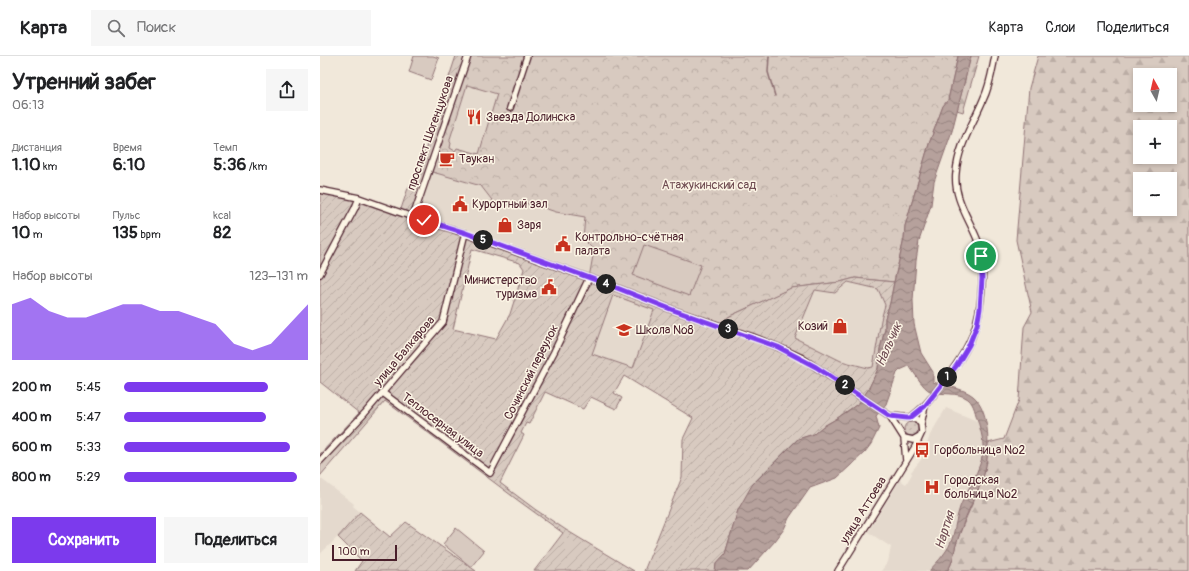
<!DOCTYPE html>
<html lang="ru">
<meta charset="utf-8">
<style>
:root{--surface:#fff;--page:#f6f6f6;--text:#202124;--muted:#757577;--line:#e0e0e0;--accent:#7c3aed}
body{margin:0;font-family:Pangolin,sans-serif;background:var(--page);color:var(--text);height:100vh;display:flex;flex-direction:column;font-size:15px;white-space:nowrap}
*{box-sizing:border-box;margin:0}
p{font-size:13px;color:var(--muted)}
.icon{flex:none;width:22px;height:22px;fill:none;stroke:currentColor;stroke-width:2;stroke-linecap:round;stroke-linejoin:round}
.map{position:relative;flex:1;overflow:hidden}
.details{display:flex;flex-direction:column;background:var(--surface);width:320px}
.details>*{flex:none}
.needle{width:26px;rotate:352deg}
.controls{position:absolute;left:813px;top:12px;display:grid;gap:8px}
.controls a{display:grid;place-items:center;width:44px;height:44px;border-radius:0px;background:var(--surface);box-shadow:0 2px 6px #0003;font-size:20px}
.scale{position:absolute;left:12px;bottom:10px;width:65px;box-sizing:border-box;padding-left:4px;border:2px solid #4a1f2b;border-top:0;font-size:11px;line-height:14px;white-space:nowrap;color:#4a1f2b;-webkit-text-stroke:3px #fcf5e5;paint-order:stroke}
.pin{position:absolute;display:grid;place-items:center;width:34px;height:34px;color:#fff;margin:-17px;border:2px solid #fff;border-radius:50%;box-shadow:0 1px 4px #0007}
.km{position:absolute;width:20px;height:20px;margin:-10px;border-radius:50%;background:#222;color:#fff;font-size:11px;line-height:20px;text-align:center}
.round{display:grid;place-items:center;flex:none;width:42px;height:42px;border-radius:0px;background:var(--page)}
.overview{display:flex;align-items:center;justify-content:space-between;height:68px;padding:0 12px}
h1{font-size:22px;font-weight:700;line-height:30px}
.stats{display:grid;grid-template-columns:repeat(3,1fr);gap:6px;height:68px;padding:4px 12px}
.stats div{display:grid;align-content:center}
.stats b{font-size:17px;font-weight:700}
.stats small{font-size:11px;font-weight:400}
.stats p{font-size:11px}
.chart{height:112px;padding:8px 12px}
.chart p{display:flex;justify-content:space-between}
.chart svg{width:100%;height:72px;margin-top:4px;fill:var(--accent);opacity:.7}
.button{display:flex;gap:8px;margin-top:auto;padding:8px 12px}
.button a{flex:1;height:46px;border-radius:0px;background:var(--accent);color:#fff;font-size:16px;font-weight:700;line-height:46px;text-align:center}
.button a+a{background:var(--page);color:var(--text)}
ul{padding:0 12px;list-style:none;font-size:13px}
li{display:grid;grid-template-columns:64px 48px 1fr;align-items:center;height:30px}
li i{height:10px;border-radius:5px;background:var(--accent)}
header{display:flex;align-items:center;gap:24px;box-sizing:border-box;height:56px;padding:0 20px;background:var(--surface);border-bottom:1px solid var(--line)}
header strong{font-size:19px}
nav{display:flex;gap:22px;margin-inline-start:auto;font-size:14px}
.search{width:280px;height:36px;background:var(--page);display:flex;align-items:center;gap:10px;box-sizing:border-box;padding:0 14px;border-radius:0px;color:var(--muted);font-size:15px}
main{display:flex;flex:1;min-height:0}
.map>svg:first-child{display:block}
.built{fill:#e4d9cd}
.grass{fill:url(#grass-dots);stroke:#917476}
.forest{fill:url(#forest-firs);stroke:#917476;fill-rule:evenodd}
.park{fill:url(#park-crowns);stroke:#917476;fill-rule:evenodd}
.garden{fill:url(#garden-furrows);stroke:#917476;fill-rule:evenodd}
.pitch{fill:#d8cac0;stroke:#917476}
.water{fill:url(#water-waves);stroke:#8b6d6f}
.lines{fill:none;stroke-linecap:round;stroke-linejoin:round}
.stream{stroke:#8b6d6f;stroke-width:1.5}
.minor-casing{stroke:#4a1f2b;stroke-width:8}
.minor{stroke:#fcf5e5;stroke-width:5.5}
.route-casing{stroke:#fff;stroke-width:8}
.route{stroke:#7c3aed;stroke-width:5}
.labels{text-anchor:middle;stroke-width:3;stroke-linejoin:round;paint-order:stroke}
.poi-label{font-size:12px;fill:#4a1f2b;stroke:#fcf5e5;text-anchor:start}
.street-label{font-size:12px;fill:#4a1f2b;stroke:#fcf5e5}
.park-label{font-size:12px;fill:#6e4a50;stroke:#fcf5e5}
.water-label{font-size:13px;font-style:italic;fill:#704c53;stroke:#fcf5e5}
</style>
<header>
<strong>Карта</strong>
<div class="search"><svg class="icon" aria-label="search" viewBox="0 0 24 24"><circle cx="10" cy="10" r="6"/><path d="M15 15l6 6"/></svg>Поиск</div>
<nav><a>Карта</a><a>Слои</a><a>Поделиться</a></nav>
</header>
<main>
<section class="details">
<div class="overview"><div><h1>Утренний забег</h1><p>06:13</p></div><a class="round"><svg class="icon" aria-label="share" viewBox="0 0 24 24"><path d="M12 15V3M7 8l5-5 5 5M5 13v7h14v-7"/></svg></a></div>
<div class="stats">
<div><p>Дистанция</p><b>1.10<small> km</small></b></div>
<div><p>Время</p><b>6:10</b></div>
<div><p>Темп</p><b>5:36<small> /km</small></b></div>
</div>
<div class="stats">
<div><p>Набор высоты</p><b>10<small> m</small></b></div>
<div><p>Пульс</p><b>135<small> bpm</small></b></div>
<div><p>kcal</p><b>82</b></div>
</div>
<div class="chart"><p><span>Набор высоты</span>123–131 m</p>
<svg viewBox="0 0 160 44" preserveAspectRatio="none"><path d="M0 44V10L10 6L20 14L30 18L40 18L50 14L60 10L70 10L80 14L90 14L100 18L110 22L120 34L130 38L140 34L150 22L160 10V44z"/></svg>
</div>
<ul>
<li><b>200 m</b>5:45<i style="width:78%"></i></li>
<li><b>400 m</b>5:47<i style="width:77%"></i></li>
<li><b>600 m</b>5:33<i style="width:90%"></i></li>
<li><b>800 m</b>5:29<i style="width:94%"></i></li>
</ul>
<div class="button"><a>Сохранить</a><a>Поделиться</a></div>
</section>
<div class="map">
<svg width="869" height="515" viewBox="0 0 869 515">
<defs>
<pattern id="grass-dots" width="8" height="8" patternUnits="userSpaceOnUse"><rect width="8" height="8" fill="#d8cac0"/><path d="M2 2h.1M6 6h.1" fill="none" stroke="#bbada5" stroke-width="1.8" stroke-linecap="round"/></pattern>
<pattern id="forest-firs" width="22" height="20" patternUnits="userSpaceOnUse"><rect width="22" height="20" fill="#d8cac0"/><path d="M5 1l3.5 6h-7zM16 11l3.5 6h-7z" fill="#bbada5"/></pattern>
<pattern id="park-crowns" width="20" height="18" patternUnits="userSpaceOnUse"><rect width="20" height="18" fill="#d8cac0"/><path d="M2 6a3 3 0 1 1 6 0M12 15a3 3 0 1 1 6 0" fill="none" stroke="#bbada5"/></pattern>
<pattern id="garden-furrows" width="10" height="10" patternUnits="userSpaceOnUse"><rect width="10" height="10" fill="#d8cac0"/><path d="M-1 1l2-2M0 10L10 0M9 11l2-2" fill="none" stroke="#bbada5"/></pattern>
<pattern id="water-waves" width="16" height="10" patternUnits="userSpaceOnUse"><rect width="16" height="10" fill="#b6a19c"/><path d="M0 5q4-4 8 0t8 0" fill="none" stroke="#96837f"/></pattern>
</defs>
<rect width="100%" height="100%" fill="#f1e8da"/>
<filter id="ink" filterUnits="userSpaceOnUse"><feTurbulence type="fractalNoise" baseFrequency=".025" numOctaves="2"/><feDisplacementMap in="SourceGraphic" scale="8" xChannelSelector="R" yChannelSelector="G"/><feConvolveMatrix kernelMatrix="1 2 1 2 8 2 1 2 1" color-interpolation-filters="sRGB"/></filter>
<g filter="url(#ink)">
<path class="built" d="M147 29 178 39 159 98 137 92 136 95 130 93V84Z
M109 115 161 130 175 148 202 150 209 147 236 156 265 161 263 183 274 194 269 222 93 161Z
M528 226 558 232 565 249 561 264 553 311 549 312 521 305 475 282 495 234 515 237Z
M293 239 334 253 313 312 272 298Z
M626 352 657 365 659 369 664 390 661 407 640 451 632 482 623 500 609 515H561L568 506 571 491 548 476 580 424 586 428 592 418 591 416 604 400H603L607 393 606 391 610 379Z
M0 422 34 448 33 450 40 456 18 481 0 498Z"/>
<path class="grass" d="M584 373a7 7 0 1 1 14 0a7 7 0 1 1-14 0Z"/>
<path class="forest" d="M651 0H659L643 56 637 54Z
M718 0H869V515H627C634 506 633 496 637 486 644 463 657 441 664 418 667 408 667 397 668 387L684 383 699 344 704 271 712 256 696 184 709 32ZM820 19H850V49H820ZM820 71H850V101H820ZM820 123H850V153H820Z"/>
<path class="park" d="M148 0H638L628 44 623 50 609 88 585 170 584 183 574 226 535 222 520 226 472 232 410 260 397 269 269 222 274 194 263 183 265 161 236 156 209 147 203 150 175 148 161 130 109 115ZM147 29 177 38 159 98 137 92 135 95 130 92 131 87 130 86V83Z"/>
<path class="garden" d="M136 0H148L93 161 397 269 410 260 471 232 520 226 535 222 574 226 570 247 565 262V273L560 293 558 313 548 334 539 347 516 363 502 371 494 378 478 383 449 412 418 454 405 498 396 508 395 515H324L362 421 363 383 373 362 304 320 294 337 302 342 296 353 271 341 263 353 225 336 209 368 206 367 201 377 204 379 180 427 216 454 246 474 314 515H214L243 477C182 434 125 388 65 345L0 420V398L39 357 0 326V134L80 156 88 132 97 119ZM152 193 200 207 204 213 190 258 176 283 133 273ZM528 226 558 233 565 249 561 264 553 311 548 312 521 305 475 282 495 234 515 237ZM293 239 334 254 313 312 272 298Z
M40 456 70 481 86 466 156 515H35L42 505 18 481Z"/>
<path class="pitch" d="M94 0H113L119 2 111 24 89 16Z
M324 189 381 209 369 240 313 219Z
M136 472 164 495 151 511 123 488Z"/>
<path class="water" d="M638 0H651L632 75 614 126 611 149 599 185 596 205 593 244 594 268 601 297 613 316V326C625 330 643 332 653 340 671 354 670 398 664 418 659 434 651 448 645 463 642 471 639 479 637 486 633 496 634 506 627 515H609C618 505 629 495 633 480 635 471 637 460 640 451 647 433 665 408 663 389 663 381 660 373 658 365 655 358 655 349 648 343 637 335 623 340 610 335 603 332 594 316 589 310L580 314 577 317 566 348 556 360 559 372 551 388 545 396 517 422 490 432 469 462 464 473 455 485 428 515H395L396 508 405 498 418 454 432 429 478 383 494 378 502 371 516 363 539 347 548 334 558 313 560 293 565 273V262L570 247 574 226 584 183 585 170 609 88 623 50 628 44Z"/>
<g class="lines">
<path class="stream" d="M449 0 448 16 455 40"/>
<g class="minor-casing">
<path id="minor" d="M190 52 207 0
M0 134 39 142 104 165 132 173 292 230 353 254 433 281 458 291 482 302 570 360 593 362 597 363 601 368
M93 161 148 0
M0 218 35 152 39 142
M63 337 170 417 234 296 269 222
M570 360 584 382 593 384 600 380
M590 362C595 358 600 354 604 350 611 343 617 334 623 327 650 292 660 272 662 228 663 215 663 201 659 188 651 165 633 143 636 117 638 90 653 68 663 44 670 30 672 15 675 0
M584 382 586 405
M0 405 45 357 123 266 145 177
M518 515 595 391 602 376 601 368 605 350"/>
</g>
<use href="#minor" class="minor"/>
</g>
</g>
<g class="lines" filter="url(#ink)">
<g class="route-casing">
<path id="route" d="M104 164 146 177 292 230 353 254 458 291 496 311 570 360 587 362H590L605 350 637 309 649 289 657 269 660 253 662 223 661 200"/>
</g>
<use href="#route" class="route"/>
</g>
<defs>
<g id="restaurant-bare" transform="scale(1.2)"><path d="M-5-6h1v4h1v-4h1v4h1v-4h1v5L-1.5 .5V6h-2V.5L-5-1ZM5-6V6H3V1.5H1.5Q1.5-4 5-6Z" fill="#c8321e" stroke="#fcf5e5" stroke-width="2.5" paint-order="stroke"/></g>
<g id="cafe-bare" transform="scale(1.2)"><path d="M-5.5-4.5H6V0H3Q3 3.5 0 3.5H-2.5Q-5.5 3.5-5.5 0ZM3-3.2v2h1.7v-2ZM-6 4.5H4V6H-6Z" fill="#c8321e" stroke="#fcf5e5" stroke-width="2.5" paint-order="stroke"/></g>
<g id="civic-bare" transform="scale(1.2)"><path d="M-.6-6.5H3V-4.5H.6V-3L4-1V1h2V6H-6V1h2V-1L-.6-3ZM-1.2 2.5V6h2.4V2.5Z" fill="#c8321e" stroke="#fcf5e5" stroke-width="2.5" paint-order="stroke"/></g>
<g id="shop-bare" transform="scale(1.2)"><path d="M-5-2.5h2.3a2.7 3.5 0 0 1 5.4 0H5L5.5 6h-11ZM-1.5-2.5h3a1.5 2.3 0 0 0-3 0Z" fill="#c8321e" stroke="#fcf5e5" stroke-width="2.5" paint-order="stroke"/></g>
<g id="school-bare" transform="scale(1.2)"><path d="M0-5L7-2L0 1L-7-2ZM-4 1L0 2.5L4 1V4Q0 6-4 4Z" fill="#c8321e" stroke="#fcf5e5" stroke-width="2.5" paint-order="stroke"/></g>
<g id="bus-bare" transform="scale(1.2)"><path d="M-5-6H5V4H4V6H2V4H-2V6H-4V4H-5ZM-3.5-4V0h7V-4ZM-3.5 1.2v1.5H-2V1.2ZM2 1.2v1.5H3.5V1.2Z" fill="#c8321e" stroke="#fcf5e5" stroke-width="2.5" paint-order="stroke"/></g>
<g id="hospital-bare" transform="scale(1.2)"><path d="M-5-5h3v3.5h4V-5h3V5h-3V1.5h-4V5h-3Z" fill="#c8321e" stroke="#fcf5e5" stroke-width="2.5" paint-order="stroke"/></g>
</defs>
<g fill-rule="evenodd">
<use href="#restaurant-bare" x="154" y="61"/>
<use href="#cafe-bare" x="127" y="103"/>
<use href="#civic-bare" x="140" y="148"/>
<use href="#shop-bare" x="185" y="169"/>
<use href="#civic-bare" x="243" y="188"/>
<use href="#civic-bare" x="229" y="231"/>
<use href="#shop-bare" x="520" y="270"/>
<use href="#school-bare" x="304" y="274"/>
<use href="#bus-bare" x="602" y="394"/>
<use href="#hospital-bare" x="612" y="431"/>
</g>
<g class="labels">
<g class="poi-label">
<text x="166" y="65">Звезда Долинска</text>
<text x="139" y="107">Таукан</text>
<text x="152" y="152">Курортный зал</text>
<text x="197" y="173">Заря</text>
<text x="255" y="185">Контрольно-счётная<tspan x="255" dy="14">палата</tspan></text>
<text x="217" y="228" text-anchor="end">Министерство<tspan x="217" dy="14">туризма</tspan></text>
<text x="508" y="274" text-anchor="end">Козий</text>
<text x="316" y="278">Школа №8</text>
<text x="614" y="398">Горбольница №2</text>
<text x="624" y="428">Городская<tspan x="624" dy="14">больница №2</tspan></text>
</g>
<g class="street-label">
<text transform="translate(110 77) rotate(-71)" y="4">проспект Шогенцукова</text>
<text transform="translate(84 295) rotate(-50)" y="4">улица Балкарова</text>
<text transform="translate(211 316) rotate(-63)" y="4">Сочинский переулок</text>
<text transform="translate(123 369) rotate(37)" y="4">Теплосерная улица</text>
<text transform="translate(543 454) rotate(-58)" y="4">улица Аттоева</text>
</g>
<g class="park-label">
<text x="389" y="133">Атажукинский сад</text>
</g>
<g class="water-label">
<text transform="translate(568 288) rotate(-66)" y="5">Нальчик</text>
<text transform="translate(624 474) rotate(-73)" y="5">Нартия</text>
</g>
</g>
</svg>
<div class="controls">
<a><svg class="needle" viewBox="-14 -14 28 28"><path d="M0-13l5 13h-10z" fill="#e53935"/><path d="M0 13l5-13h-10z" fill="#757577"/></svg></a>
<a>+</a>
<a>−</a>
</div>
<div class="scale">100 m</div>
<div class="pin" style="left:661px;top:200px;background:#1e9e55"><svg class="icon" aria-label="arrive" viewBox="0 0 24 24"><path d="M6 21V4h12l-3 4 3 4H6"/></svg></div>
<div class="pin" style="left:104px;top:164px;background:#d93025"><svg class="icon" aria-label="check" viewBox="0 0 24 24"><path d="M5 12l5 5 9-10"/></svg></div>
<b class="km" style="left:627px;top:321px">1</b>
<b class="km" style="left:525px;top:329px">2</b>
<b class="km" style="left:408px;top:273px">3</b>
<b class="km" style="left:286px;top:228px">4</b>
<b class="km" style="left:163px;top:184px">5</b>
</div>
</main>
